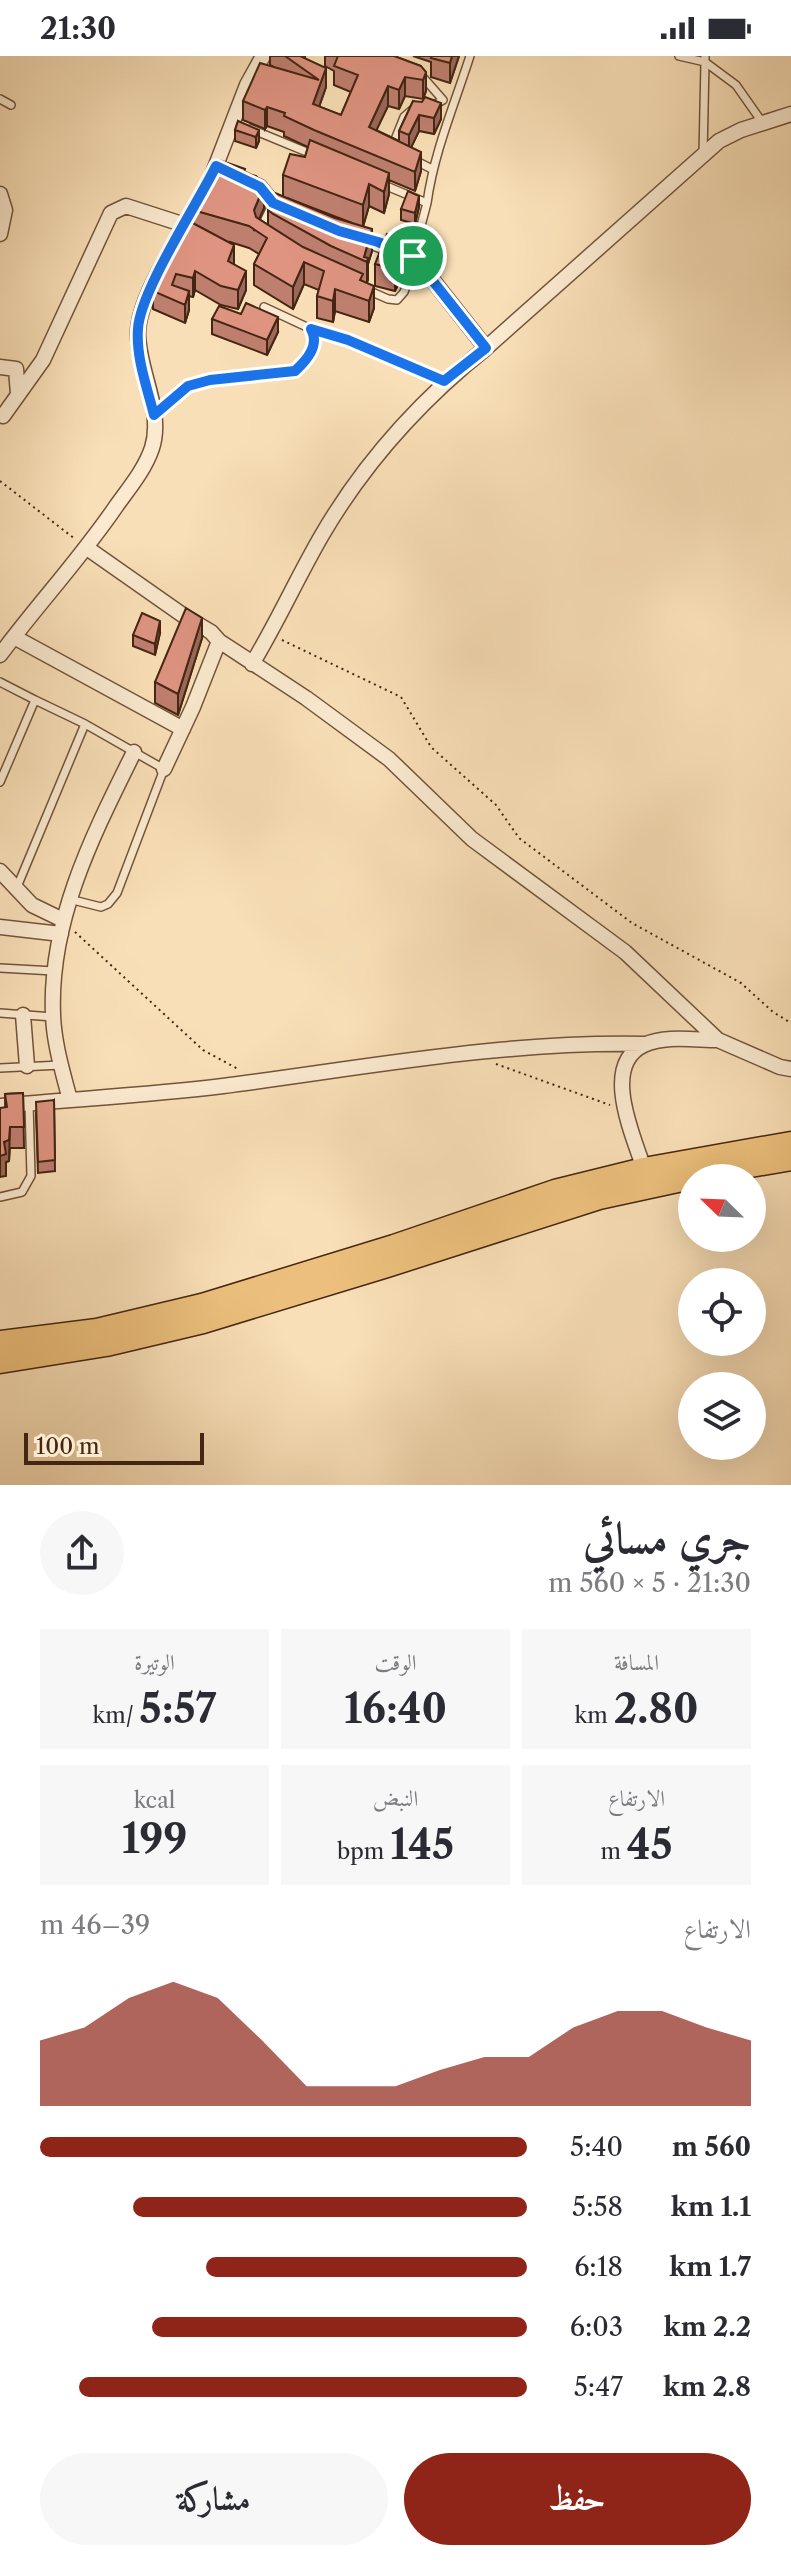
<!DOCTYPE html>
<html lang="ar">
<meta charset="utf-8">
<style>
:root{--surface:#fff;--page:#f7f7f7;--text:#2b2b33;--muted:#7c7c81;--accent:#8f2418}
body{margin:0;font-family:"Libre Caslon Text",Amiri,serif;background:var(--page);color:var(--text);direction:rtl;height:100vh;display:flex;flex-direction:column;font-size:30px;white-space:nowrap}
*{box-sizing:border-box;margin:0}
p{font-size:26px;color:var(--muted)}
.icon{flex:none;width:44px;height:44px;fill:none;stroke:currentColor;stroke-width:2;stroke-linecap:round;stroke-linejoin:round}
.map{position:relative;height:1429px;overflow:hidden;direction:ltr}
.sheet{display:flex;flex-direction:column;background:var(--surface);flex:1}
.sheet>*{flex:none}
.needle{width:52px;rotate:293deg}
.buttons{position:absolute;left:678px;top:1108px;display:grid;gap:16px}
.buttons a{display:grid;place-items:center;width:88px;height:88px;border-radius:50%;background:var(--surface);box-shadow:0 8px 32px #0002;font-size:40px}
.scale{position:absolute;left:24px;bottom:20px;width:180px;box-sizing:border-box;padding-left:8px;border:4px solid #452612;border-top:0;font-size:22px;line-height:28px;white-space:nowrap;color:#452612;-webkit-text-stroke:6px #fbead0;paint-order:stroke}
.pin{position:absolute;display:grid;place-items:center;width:68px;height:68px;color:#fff;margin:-34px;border:4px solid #fff;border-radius:50%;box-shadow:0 2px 8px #0007}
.round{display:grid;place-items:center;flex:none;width:84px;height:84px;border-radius:42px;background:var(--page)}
.headline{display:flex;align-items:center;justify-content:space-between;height:136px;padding:0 40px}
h1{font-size:44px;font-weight:700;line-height:60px}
.metrics{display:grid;grid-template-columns:repeat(3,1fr);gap:12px;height:136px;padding:8px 40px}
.metrics div{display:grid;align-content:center;border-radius:0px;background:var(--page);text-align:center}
.metrics b{font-size:40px;font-weight:700}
.metrics small{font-size:22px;font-weight:400}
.metrics p{font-size:22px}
.chart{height:224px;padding:16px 40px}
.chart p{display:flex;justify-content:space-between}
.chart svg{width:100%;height:144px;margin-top:8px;fill:var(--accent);opacity:.7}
.primary-button{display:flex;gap:16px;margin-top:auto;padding:16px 40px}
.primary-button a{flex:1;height:92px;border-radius:48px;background:var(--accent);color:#fff;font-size:32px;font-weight:700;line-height:92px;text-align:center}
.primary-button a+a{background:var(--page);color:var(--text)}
ul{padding:0 40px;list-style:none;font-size:26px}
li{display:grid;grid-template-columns:128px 96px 1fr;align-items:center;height:60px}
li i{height:20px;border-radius:10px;background:var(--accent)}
.status{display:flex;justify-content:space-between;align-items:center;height:56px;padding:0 40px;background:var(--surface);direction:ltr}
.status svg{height:22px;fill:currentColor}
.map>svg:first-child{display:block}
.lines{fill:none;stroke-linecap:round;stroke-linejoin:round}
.service-casing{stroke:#72543b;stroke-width:10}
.minor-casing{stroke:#72543b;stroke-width:17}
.trunk-casing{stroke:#452612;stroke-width:25}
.path{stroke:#452612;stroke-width:2;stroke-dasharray:2 4;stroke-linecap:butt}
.service{stroke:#fbead0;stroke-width:7}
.minor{stroke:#fbead0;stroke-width:14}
.trunk{stroke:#ecc07c;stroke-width:22}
.wall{fill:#bf7f6f;stroke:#452612;stroke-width:2;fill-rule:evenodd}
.shaded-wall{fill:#9b685a;stroke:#452612;stroke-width:2}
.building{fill:#de9481;stroke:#452612;stroke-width:2}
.route-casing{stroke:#fff;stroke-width:16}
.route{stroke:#1a73e8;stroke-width:10}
</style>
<div class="status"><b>21:30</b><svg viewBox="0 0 49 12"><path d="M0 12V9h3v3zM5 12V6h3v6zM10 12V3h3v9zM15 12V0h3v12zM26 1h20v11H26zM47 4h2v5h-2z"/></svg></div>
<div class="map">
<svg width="791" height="1429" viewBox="0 0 791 1429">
<rect width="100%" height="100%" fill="#f9dfb7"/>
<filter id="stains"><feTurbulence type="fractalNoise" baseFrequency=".0025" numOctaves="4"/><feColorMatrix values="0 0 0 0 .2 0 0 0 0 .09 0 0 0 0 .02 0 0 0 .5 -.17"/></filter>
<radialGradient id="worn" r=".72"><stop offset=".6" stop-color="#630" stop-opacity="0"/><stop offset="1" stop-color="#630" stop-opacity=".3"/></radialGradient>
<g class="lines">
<g class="service-casing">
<path id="service" d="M679 0 705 6V0
M422 20 443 44 432 50
M0 43 11 49
M251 73 314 99
M392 91 404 61 412 54
M703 99 705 6 736 29 762 66
M414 104 432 113
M384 129 427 147 413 200
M427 147C434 96 454 50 470 0
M260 174 272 149
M365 233 388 243 397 244 404 236 416 203
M156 357 188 330 210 324 288 318C304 311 320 289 311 273L264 251
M0 626 35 644
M0 726 35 644 85 668
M17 831 85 668 164 713 117 837 108 848 101 851 69 843
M0 912 54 915
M0 957 53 961
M0 1012 61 1009
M0 1141 22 1136 31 1120 29 1047"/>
</g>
<g class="minor-casing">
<path id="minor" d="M216 110 260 131 273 147 286 152
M213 117 247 29 263 0
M0 138 5 154 0 178
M486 292 719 85 741 74 791 58
M0 311 16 313 18 338
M3 360 43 304 111 157 126 150 185 169
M87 492 184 560 211 576 219 585 193 651 164 713
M14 581 183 673
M219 585 306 642 389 703 472 783 625 896 718 984 780 1011 791 1013
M0 599C38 548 81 502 117 449 130 431 145 413 152 392 164 355 138 315 138 277 138 239 184 175 202 139
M252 608C277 567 297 522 322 479 364 407 421 344 486 292L416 203 357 180
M0 815 32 849 63 864
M0 871 61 878
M23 959 27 1010
M70 1044C63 1017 54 988 53 959 49 864 93 779 134 696
M0 1050C74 1043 149 1039 223 1030 363 1012 503 985 644 988
M644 1113C634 1081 600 1009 644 989 665 979 695 984 718 984"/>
</g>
<g class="trunk-casing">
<path id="trunk" d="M0 1286 97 1274 202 1249 394 1190 555 1135 644 1113 791 1087
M0 1306 106 1289 203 1266 387 1210 599 1142 733 1113 791 1103"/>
</g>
<path class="path" d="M323 276 432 320
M0 425 75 483
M282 584 401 641 431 691 496 749 519 782 632 867 741 927 773 956 791 967
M75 876 203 994 238 1013
M496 1008 610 1049"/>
<use href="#service" class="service"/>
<use href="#minor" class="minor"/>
<use href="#trunk" class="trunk"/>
</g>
<path class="wall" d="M270 0H305V3L326 31 319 51 341 59 351 36 334 29V15L325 10V0H394L421 10 426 35 423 43 405 40 399 53 388 50 376 74 399 85V75L413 45 441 63 434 78 419 75 411 91 421 115 415 135 389 124V138L384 157 369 150 363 170 372 195 368 208 367 227 374 252 369 266 335 255 333 266 317 262V240L319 234 304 228 293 253 254 229V208L259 198 249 192 230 186 234 208 246 234 238 253 221 249 195 234 193 241 189 240V254L185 267 153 253V235L193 167V154L245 117 264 152 259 163 268 169V154L283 140V119L305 101 308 91 284 80V76L267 70 265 73 243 64V45L272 10 270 9ZM287 142 352 167 335 162Z
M413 0H459L450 27 431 21V6Z
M238 65 259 85 256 92 235 85V74Z
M419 151 415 168 401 164V153Z
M375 208H407L395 235 375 230Z
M212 263 278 276 267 299 212 278Z
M160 577 155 599 133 590V579Z
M202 582 178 659 155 647V626Z
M23 1037 24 1092H10L9 1105 6 1106V1120L5 1038Z
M54 1044 55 1115 38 1117 36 1057Z"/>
<path class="shaded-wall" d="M452 0H459L450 27V7Z
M326 12V31L313 68V48Z
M426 16V35L423 43V24Z
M405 21V40L399 53V34Z
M388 30V50L369 90V71Z
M441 47V63L434 78V62Z
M267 51V70L265 73V54Z
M419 59V75L409 96V79Z
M259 74V85L256 92V81Z
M421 96V115L415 135V116Z
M389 117V138L384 157V136Z
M369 128V150L363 171V149Z
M264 130V152L254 175V154Z
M419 140V151L415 168V157Z
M372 173V195L368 208V224L367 227V206L364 201Z
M407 186V208L395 235V213Z
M234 189V207L228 224V205Z
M304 206V228L293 253V231Z
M195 215V234L193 241V222Z
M246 215V234L238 253V234Z
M374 230V252L369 266V245Z
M335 233V255L333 266V245Z
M189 235V254L185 267V249Z
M278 261V276L267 299V284Z
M202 562V582L178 659V638Z
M160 565V577L155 599V588Z
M10 1071 9 1105 6 1106V1120L0 1121V1100Z"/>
<path class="building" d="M285 0H303L302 1 326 12 313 48 341 59 358 19 334 10 338 0H394L421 10 426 16 423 24 405 21 399 34 388 30 369 71 421 96 415 116 314 74 284 60 285 57 267 51 265 54 243 45 260 7 319 24Z
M432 0H452L450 7 431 2Z
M425 41 441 47 434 62 419 59 409 79 399 75 413 45 422 46Z
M238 65 259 74 256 81 235 74Z
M310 84 389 117 384 136 369 128 363 149 283 119 290 98 305 101Z
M219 104 245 113 244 117 256 120 264 130 254 154 256 161 303 191 363 218 360 224 374 230 369 245 335 233 333 245 317 240 324 215 304 206 293 231 254 208 267 182 249 170 193 154Z
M408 135 419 140 415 157 401 153Z
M275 137 335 162 372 173 364 201 368 202 367 206 331 190 273 158 268 154Z
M189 165 234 189 228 205 246 215 238 234 221 230 195 215 193 222 176 218 172 229 189 235 185 249 153 235 166 205Z
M387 178 407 186 395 213 375 208Z
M246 247 278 261 267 284 212 263 219 250 241 258Z
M186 552 202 562 178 638 155 626Z
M142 557 160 565 155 588 133 579Z
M23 1037 24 1071H10L9 1084 4 1086 6 1098 0 1100V1052L7 1051 5 1038Z
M54 1044 55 1104 38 1106 36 1046Z"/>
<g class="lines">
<g class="route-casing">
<path id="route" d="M216 110 260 131 273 147 339 175 378 186 413 200 486 292 444 325 348 284 311 273C320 289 307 304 295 315L210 324 188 330 154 359C147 331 136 302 138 273 140 235 197 149 216 110Z"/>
</g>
<use href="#route" class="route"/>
</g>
<rect width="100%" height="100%" filter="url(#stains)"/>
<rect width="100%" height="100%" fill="url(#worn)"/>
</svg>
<div class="buttons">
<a><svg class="needle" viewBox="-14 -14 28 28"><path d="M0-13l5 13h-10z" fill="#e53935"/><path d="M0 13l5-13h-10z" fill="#7c7c81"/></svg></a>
<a><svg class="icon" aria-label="locate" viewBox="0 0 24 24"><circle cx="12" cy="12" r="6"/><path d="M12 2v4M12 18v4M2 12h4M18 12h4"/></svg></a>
<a><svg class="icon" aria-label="layers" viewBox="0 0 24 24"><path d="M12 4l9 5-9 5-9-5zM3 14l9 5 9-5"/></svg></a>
</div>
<div class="scale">100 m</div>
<div class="pin" style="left:413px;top:200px;background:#1e9e55"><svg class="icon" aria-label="arrive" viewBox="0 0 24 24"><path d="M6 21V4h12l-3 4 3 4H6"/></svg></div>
</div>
<section class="sheet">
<div class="headline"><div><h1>جري مسائي</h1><p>21:30 · 5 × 560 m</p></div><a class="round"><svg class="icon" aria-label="share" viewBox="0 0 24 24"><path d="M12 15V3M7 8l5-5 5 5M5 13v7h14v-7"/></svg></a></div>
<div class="metrics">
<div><p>المسافة</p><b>2.80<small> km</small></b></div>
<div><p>الوقت</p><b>16:40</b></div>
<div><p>الوتيرة</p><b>5:57<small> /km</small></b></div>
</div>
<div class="metrics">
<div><p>الارتفاع</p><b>45<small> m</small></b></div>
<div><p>النبض</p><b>145<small> bpm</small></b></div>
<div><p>kcal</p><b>199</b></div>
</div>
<div class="chart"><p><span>الارتفاع</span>39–46 m</p>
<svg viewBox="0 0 160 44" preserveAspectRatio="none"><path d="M0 44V24L10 20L20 11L30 6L40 11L50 24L60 38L70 38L80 38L90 33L100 29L110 29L120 20L130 15L140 15L150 20L160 24V44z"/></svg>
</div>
<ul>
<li><b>560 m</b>5:40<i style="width:100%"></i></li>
<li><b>1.1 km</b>5:58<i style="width:81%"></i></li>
<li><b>1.7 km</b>6:18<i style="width:66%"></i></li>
<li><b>2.2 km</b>6:03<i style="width:77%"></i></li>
<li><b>2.8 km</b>5:47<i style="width:92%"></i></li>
</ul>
<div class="primary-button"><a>حفظ</a><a>مشاركة</a></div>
</section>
